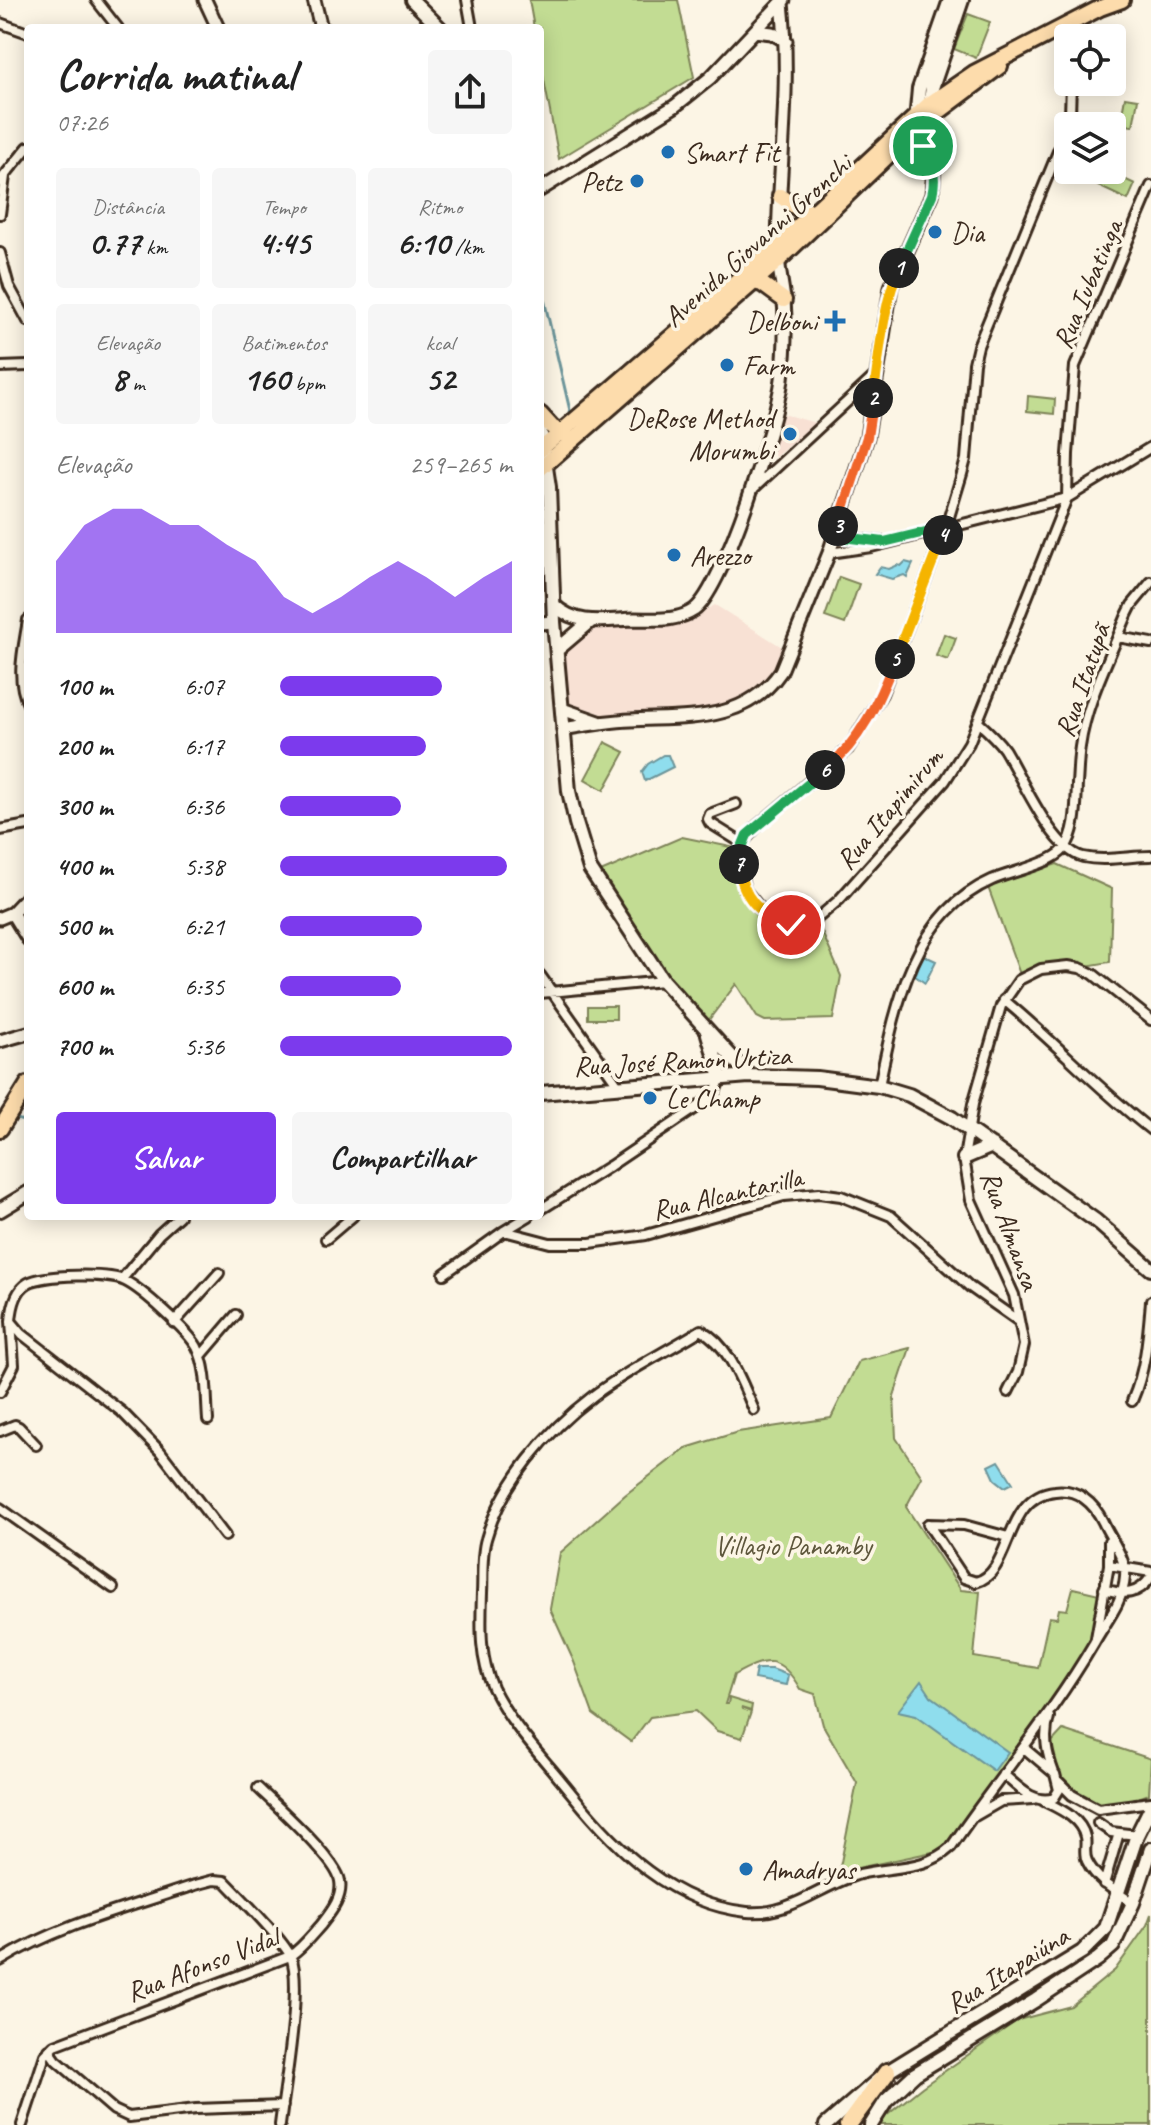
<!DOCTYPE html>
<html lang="pt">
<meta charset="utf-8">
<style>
:root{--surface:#fff;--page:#f6f6f6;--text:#222;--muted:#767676;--accent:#7c3aed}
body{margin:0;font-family:Caveat,sans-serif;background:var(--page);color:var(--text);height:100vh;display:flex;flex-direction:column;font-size:30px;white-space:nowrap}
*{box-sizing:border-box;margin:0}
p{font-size:26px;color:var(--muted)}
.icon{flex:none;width:44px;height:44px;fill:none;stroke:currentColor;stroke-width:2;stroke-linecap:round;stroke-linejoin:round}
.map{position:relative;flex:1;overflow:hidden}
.drawer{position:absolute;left:24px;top:24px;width:520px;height:1196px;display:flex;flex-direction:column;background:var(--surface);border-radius:8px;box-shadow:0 4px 20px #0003}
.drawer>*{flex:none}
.tools{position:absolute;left:1054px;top:24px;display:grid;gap:16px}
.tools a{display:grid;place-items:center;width:72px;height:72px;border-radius:8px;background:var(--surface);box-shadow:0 4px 20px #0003;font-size:40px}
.pin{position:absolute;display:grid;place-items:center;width:68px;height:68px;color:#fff;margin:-34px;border:4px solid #fff;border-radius:50%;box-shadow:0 2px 8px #0007}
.km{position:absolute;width:40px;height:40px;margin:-20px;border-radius:50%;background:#222;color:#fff;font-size:22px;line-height:40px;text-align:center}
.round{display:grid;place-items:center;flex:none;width:84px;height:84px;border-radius:8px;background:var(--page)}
.head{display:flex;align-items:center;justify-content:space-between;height:136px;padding:0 32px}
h1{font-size:44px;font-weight:700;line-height:60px}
.metrics{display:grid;grid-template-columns:repeat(3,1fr);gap:12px;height:136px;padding:8px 32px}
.metrics div{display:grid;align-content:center;border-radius:8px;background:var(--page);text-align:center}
.metrics b{font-size:34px;font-weight:700}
.metrics small{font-size:22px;font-weight:400}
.metrics p{font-size:22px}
.chart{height:224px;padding:16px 32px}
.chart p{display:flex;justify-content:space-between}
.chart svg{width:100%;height:144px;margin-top:8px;fill:var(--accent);opacity:.7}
.button{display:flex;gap:16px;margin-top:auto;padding:16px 32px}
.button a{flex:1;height:92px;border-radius:8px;background:var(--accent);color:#fff;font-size:32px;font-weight:700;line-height:92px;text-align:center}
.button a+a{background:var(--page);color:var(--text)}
ul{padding:0 32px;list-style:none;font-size:26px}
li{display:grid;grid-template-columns:128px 96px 1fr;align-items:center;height:60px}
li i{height:20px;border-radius:10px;background:var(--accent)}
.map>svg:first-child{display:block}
.built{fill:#f8e1d4}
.green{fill:#c2dc93;stroke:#7e8358;stroke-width:2}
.water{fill:#8fdded;stroke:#6d959a;stroke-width:2}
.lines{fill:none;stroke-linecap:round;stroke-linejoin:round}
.stream{stroke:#6d959a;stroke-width:3}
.minor-casing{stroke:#3b2a1e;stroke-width:14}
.tertiary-casing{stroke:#3b2a1e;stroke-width:17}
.secondary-casing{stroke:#3b2a1e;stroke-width:18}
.primary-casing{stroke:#3b2a1e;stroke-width:20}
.motorway-casing{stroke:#3b2a1e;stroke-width:22}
.minor{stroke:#fcf5e5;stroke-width:8}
.tertiary{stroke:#fcf5e5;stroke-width:11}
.secondary{stroke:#fcf5e5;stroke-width:12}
.primary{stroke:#fddcac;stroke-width:14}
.motorway{stroke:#fddcac;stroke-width:16}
.split-1-casing{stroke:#fff;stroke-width:16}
.split-2-casing{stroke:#fff;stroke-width:16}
.split-3-casing{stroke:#fff;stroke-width:16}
.split-4-casing{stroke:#fff;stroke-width:16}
.split-5-casing{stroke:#fff;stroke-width:16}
.split-6-casing{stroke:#fff;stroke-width:16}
.split-7-casing{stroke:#fff;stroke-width:16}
.split-8-casing{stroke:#fff;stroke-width:16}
.split-1{stroke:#22a559;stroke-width:10}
.split-2{stroke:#f5b400;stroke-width:10}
.split-3{stroke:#f0652b;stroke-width:10}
.split-4{stroke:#22a559;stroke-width:10}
.split-5{stroke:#f5b400;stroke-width:10}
.split-6{stroke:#f0652b;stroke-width:10}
.split-7{stroke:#22a559;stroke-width:10}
.split-8{stroke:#f5b400;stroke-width:10}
.poi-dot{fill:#1f6fb2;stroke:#fcf5e5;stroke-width:3}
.labels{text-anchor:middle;stroke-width:7;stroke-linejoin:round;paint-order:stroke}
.poi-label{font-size:28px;fill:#3b2a1e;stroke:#fcf5e5;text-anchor:start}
.street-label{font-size:28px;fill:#3b2a1e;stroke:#fcf5e5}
.park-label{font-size:28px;fill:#5d563b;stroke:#fcf5e5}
</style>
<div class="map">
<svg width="1151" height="2125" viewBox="0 0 1151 2125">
<rect width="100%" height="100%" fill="#fcf5e5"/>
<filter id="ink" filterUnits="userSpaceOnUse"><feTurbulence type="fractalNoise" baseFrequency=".0125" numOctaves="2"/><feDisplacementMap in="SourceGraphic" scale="16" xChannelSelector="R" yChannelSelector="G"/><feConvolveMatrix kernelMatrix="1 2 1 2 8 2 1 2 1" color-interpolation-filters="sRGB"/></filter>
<g filter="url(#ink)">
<path class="built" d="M783 414 816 423 775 457 771 450Z
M715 605 782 647 778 671 768 685 726 708 668 714 605 715 569 703 564 649 593 625 683 622Z"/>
<path class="green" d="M529 0H678L694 77 559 159 540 59V28H534Z
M968 14 990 22 976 58 954 49Z
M1125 97 1138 99 1133 126 1120 124Z
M1105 170 1135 184 1128 200 1098 186Z
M1028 396 1055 399 1054 414 1027 411Z
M839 577 859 584 845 624 825 617Z
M944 634 956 638 948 660 936 656Z
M605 742 625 752 604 790 585 779Z
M682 837 736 848C730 898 763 947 819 925L841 976 833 1019 765 1021 757 1017 736 984 705 1025 672 987 596 874Z
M1057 864 1112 889 1110 962 1021 977 988 887Z
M588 1006H616V1019H588Z
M910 1348 894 1396 896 1438 922 1477 906 1507 961 1590 980 1592 974 1657 1038 1668 1049 1617 1057 1618 1059 1609 1067 1610 1073 1588 1099 1594 1092 1639 1048 1706 942 1850 839 1872 857 1783 823 1725 815 1694 800 1689C781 1655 766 1656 734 1675L725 1704H728L729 1698 752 1705 751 1711 741 1708 751 1712 742 1738 717 1731 696 1711 650 1717 631 1742 593 1714 574 1662 550 1609 560 1553 625 1495 686 1448 738 1432 831 1418 859 1361Z
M1063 1730 1151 1759 1149 1794 1133 1800 1098 1806 1074 1793 1060 1780 1049 1745Z
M1151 1914V2125H880L886 2116 922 2087 1018 2020 1071 2006 1115 1970 1147 1925Z"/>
<path class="water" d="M905 562 913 564 907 577 904 575 892 579 875 574 880 567 889 569 898 565 901 566Z
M663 755H668L673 767 645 781 642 772 648 764Z
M923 955 936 961 925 983 915 976Z
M999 1461 1013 1483 1005 1487 995 1479 989 1466Z
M756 1669H772L788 1675 786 1685 754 1679Z
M921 1681 931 1696 1008 1752 994 1771 916 1715 898 1711Z"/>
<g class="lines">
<path class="stream" d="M540 282 571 415
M12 1118 28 1122"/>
<g class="minor-casing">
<path id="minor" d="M96 0 118 28
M467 0 472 28
M0 23 28 33
M1057 30 1068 67
M1071 82 1070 116 1066 132 978 346 974 363 966 459 962 474 946 527 882 694 848 749 758 825 742 843 739 865 745 890 765 914 778 922 791 925 803 924 819 917 839 900 945 781 969 743 1067 498 1068 454 1075 366 1151 186
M0 181 28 147
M0 214 5 176
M0 253 9 286 28 321
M0 367 28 366
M753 489 877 374
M834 536 883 542
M829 553 871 547 1067 498 1151 447
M28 620C24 647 15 679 28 704
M1118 637 1151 643
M978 722C987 730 997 739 1004 749 1021 776 1052 850 1083 857 1105 862 1129 856 1151 856
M736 804 710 814 708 819 710 823 742 843
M0 830 28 825
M540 975 618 1085
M540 993 663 981
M1004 1000C1055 1042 1099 1090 1151 1130
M879 1086C895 1009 912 915 992 880 1010 872 1052 864 1064 849 1077 832 1076 804 1077 784 1078 772 1078 759 1080 747 1086 702 1110 657 1127 615L1132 605 1151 582
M540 1210 610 1166 702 1104 714 1094 721 1078
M504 1231 550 1243H590L646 1235 784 1196 819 1193 841 1196 891 1216 970 1287 1017 1320
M326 1239 353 1216
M444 1274 504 1231 529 1216
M122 1279 159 1234 179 1216
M174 1323 219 1273
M201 1356 236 1315
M0 1392 14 1365 11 1321
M1008 1392 1018 1372 1024 1345 1014 1295 971 1200 964 1158 973 1104 1001 1006 1019 980 1041 969 1068 966 1080 968 1093 974 1151 1020
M1132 1401C1146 1369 1148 1336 1151 1301
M754 1410C741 1381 730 1346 701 1330 666 1352 626 1371 593 1396 548 1430 501 1484 486 1539 481 1555 483 1576 482 1593 481 1625 479 1657 493 1688 512 1727 545 1760 572 1794 617 1850 672 1904 747 1912 790 1916 821 1885 860 1874 892 1866 925 1871 951 1847 998 1778 1052 1715 1094 1643 1106 1621 1123 1603 1125 1577 1127 1559 1110 1538 1103 1522 1094 1503 1077 1488 1055 1491 1003 1496 1013 1573 976 1582L964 1578 928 1524
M208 1420C206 1396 208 1369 197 1347 188 1331 142 1289 125 1281 110 1273 43 1274 28 1283 16 1290 12 1308 11 1321L22 1334 122 1412 160 1451 225 1536
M0 1431 15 1425 19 1427 36 1445
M0 1508 113 1588
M928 1524 964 1525 1008 1537
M1109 1565 1151 1572
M1104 1589C1124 1595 1138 1596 1151 1577
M1096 1638 1109 1565V1541
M1049 1717C1043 1737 1047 1754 1054 1773
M1003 1774C1018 1787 1034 1805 1054 1798L1059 1790 1055 1774 1024 1748
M1059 1782 1072 1795 1098 1809 1151 1802
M1044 1801C1060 1809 1081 1818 1085 1837 1087 1845 1083 1853 1087 1861 1097 1881 1115 1891 1133 1903
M975 1816 1001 1801 1033 1799
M1098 1823 1111 1832 1137 1835
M1104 1884 1119 1833
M0 1961C59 1925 130 1907 195 1885L214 1880 225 1881C242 1899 282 1938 291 1957 303 1984 284 2091 280 2125
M49 2050 56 2060 114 2110 129 2117 196 2109 283 2106
M22 2125 45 2055 55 2045 290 1956C303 1947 311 1936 321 1925 331 1912 343 1898 340 1881 337 1860 276 1805 258 1788"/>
</g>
<g class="tertiary-casing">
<path id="tertiary" d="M205 0 218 28
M314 0 321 28
M755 31 772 33 786 41
M916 129 932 164
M540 190 675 106 710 78 784 0
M554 605C577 627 606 620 635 619 655 619 676 622 694 610 724 588 777 420 782 379 785 354 786 325 784 300 782 282 777 264 778 246 779 165 791 84 782 3
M540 623 554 622
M562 709 599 722
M563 729C586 725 608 721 631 720 686 717 746 723 781 671L829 553 867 437 891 287 932 195 935 156 928 121
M12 913 28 939
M0 918 12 913 28 896
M0 1041 28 1033"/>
</g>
<g class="secondary-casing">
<path id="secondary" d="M412 0 440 28
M929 107 932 88 962 0
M916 121 919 89 950 0
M540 428 549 487 554 622 569 791 576 823 590 869 663 981 749 1076
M557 650 591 621
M708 1034 721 1077
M540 1093 749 1076 817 1078 879 1086 909 1095 952 1118 1096 1221 1151 1269
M964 1158 992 1146
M0 1210 28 1193
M826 2125 887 2072 1082 1952 1106 1928 1137 1835 1151 1807
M871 2125 886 2101 915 2074 1036 2000 1098 1959 1113 1946 1133 1903 1151 1849"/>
</g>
<g class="primary-casing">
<path id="primary" d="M780 196 800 210 815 211
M748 281 762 284 784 300
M540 414 552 427 567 436
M540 450 778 245 929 104 974 73 1100 8 1122 0
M540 469 778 261 916 129 1000 66
M0 1129 28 1084"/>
</g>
<g class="motorway-casing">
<path id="motorway" d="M848 2125 887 2072"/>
</g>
<use href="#minor" class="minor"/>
<use href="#tertiary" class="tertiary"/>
<use href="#secondary" class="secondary"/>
<use href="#primary" class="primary"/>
<use href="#motorway" class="motorway"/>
</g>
</g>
<g class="lines" filter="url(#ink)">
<g class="split-1-casing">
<path id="split-1" d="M899 268 932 195C937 175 932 164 923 146"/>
</g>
<g class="split-2-casing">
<path id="split-2" d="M873 398C880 355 882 308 899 268"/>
</g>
<g class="split-3-casing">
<path id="split-3" d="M838 526 867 437 873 398"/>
</g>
<g class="split-4-casing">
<path id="split-4" d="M838 526 834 536 884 542 946 527 943 535"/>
</g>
<g class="split-5-casing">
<path id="split-5" d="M895 659 943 535"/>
</g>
<g class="split-6-casing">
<path id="split-6" d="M825 770C861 741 879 700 895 659"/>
</g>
<g class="split-7-casing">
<path id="split-7" d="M739 864 740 852 747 835 825 770"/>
</g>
<g class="split-8-casing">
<path id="split-8" d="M739 864C741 896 760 917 791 925"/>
</g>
<use href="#split-1" class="split-1"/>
<use href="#split-2" class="split-2"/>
<use href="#split-3" class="split-3"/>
<use href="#split-4" class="split-4"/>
<use href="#split-5" class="split-5"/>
<use href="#split-6" class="split-6"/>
<use href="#split-7" class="split-7"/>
<use href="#split-8" class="split-8"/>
</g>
<g class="poi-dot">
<circle cx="668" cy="152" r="8"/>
<circle cx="637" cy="181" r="8"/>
<circle cx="935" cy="232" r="8"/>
<path d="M831 309h8v8h8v8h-8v8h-8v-8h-8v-8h8z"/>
<circle cx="727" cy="365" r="8"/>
<circle cx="790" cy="434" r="8"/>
<circle cx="674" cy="555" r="8"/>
<circle cx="650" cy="1098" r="8"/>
<circle cx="746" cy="1869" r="8"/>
</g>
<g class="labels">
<g class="poi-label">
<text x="684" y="162">Smart Fit</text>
<text x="621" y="191" text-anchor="end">Petz</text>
<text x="951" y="242">Dia</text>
<text x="817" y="331" text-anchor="end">Delboni</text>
<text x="743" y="375">Farm</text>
<text x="774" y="428" text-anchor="end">DeRose Method<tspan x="774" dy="32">Morumbi</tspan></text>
<text x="690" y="565">Arezzo</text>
<text x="666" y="1108">Le Champ</text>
<text x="762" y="1879">Amadryas</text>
</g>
<g class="street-label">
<text transform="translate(757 240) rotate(-42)" y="10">Avenida Giovanni Gronchi</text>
<text transform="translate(1087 284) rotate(-67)" y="10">Rua Iubatinga</text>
<text transform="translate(1082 680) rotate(-71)" y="10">Rua Itatupã</text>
<text transform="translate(889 808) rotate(-50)" y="10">Rua Itapimirum</text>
<text transform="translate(682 1060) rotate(-3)" y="10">Rua José Ramon Urtiza</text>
<text transform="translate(727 1193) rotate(-13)" y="10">Rua Alcantarilla</text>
<text transform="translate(1011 1230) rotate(70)" y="10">Rua Almansa</text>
<text transform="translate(202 1964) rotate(-21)" y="10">Rua Afonso Vidal</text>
<text transform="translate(1007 1969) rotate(-32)" y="10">Rua Itapaiúna</text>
</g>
<g class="park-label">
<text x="793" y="1555">Villagio Panamby</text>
</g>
</g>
</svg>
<div class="tools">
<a><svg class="icon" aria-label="locate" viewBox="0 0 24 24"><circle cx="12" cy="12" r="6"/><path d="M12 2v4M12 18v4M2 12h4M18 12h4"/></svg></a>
<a><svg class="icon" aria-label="layers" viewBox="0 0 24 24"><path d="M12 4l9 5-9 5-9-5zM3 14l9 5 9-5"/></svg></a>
</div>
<div class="pin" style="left:923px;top:146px;background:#1e9e55"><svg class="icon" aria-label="arrive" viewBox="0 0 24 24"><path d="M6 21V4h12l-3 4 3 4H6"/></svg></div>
<div class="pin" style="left:791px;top:925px;background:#d93025"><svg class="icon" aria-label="check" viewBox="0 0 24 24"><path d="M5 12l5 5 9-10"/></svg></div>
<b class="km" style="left:899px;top:268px">1</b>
<b class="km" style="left:873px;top:398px">2</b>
<b class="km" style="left:838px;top:526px">3</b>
<b class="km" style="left:943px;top:535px">4</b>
<b class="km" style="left:895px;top:659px">5</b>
<b class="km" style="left:825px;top:770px">6</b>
<b class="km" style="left:739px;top:864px">7</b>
<section class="drawer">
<div class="head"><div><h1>Corrida matinal</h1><p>07:26</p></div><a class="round"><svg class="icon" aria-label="share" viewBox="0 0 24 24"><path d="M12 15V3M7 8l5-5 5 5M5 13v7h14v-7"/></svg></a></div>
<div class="metrics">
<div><p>Distância</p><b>0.77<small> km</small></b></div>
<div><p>Tempo</p><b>4:45</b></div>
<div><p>Ritmo</p><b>6:10<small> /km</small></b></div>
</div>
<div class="metrics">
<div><p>Elevação</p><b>8<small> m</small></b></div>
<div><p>Batimentos</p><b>160<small> bpm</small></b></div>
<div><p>kcal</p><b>52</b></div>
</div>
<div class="chart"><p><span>Elevação</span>259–265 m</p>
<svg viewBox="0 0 160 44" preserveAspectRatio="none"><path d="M0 44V22L10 11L20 6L30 6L40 11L50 11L60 17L70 22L80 33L90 38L100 33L110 27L120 22L130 27L140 33L150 27L160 22V44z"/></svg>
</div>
<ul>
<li><b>100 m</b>6:07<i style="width:70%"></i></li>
<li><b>200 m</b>6:17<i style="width:63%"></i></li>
<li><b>300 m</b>6:36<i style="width:52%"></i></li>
<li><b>400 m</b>5:38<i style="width:98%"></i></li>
<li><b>500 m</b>6:21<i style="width:61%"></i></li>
<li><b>600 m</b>6:35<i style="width:52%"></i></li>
<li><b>700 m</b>5:36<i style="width:100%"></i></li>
</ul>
<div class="button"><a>Salvar</a><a>Compartilhar</a></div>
</section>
</div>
